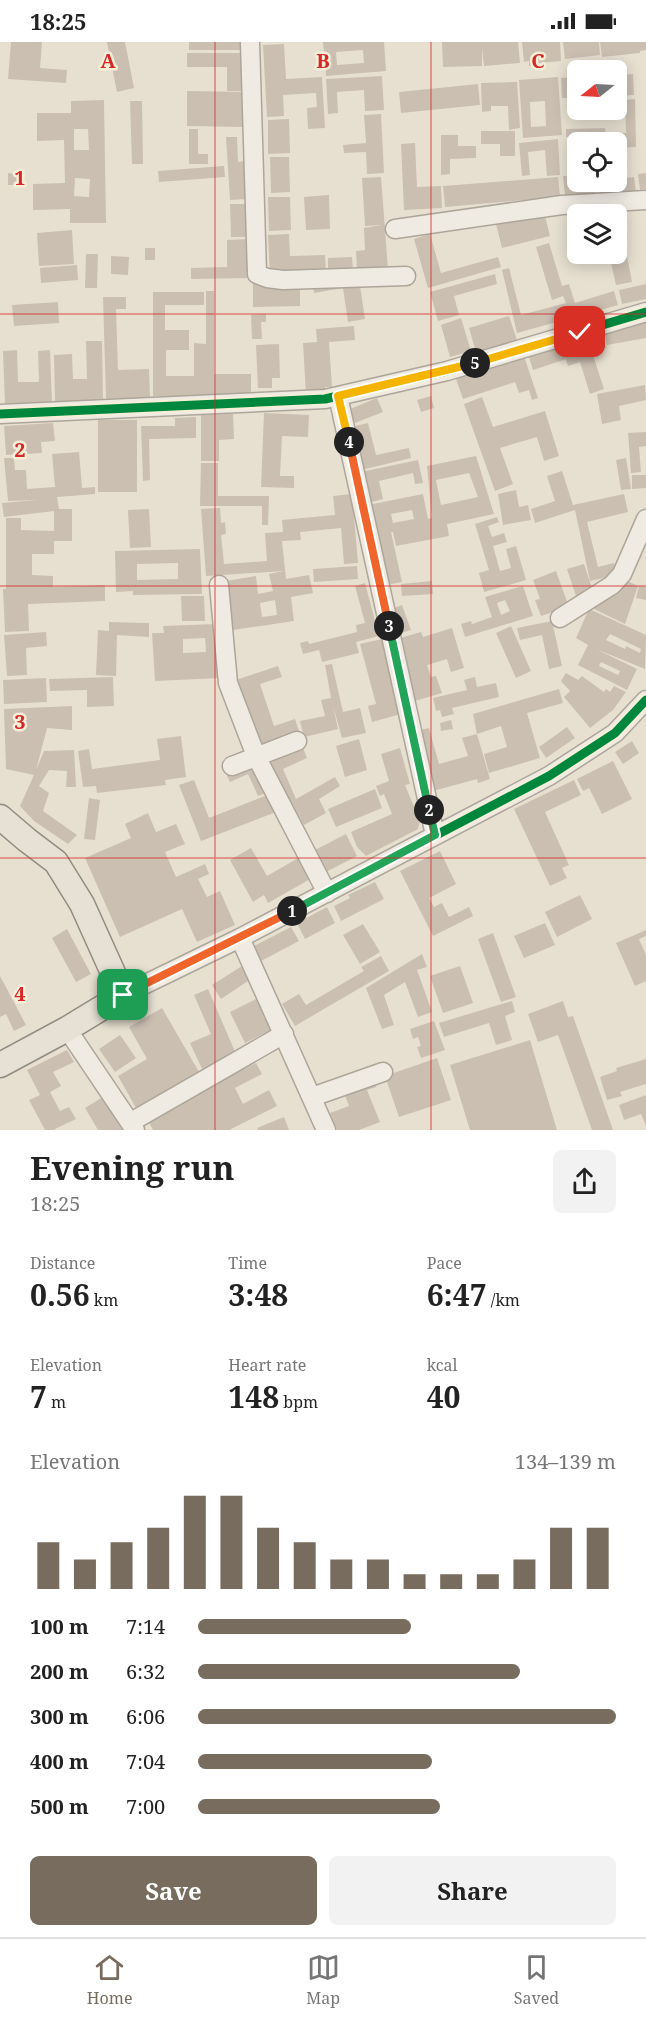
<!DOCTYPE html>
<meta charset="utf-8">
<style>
:root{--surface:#fff;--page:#f2f2f2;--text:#222;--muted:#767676;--line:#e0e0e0;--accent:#786c5e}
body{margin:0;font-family:"Noto Serif",serif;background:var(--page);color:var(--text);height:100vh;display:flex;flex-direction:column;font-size:22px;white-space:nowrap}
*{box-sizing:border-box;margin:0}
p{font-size:20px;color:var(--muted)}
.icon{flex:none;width:33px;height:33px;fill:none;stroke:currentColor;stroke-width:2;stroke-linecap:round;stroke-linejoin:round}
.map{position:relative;height:1088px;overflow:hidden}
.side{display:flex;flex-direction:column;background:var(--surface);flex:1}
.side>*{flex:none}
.needle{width:39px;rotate:252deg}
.tools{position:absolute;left:567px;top:18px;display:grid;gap:12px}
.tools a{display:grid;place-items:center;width:60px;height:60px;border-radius:9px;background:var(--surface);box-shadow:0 3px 15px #0003;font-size:30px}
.pin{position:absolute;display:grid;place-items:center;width:51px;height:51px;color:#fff;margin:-26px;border-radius:12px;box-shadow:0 3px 9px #0006}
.km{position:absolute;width:30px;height:30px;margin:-15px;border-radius:50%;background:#222;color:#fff;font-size:16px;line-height:30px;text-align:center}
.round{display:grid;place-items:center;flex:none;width:63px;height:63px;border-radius:9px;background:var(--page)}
.headline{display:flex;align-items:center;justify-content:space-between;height:102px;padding:0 30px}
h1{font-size:33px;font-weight:700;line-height:45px}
.metrics{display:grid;grid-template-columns:repeat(3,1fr);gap:9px;height:102px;padding:6px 30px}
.metrics div{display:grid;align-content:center}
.metrics b{font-size:30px;font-weight:700}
.metrics small{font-size:16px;font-weight:400}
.metrics p{font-size:16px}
.chart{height:168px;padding:12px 30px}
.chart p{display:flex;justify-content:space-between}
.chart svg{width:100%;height:108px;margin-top:6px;stroke:var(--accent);stroke-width:6}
.cta{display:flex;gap:12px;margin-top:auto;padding:12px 30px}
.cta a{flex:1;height:69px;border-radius:9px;background:var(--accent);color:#fff;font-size:24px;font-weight:700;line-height:69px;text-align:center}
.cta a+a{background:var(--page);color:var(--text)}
ul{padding:0 30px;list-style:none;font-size:20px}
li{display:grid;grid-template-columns:96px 72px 1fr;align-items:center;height:45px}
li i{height:15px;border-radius:8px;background:var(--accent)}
.status{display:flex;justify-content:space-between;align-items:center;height:42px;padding:0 30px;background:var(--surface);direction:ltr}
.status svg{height:16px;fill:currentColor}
.menu{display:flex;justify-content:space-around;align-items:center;height:84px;border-top:2px solid var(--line);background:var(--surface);font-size:16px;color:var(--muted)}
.menu a{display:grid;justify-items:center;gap:3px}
.menu .active{color:var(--accent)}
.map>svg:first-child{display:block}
.building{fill:#cbbfb2;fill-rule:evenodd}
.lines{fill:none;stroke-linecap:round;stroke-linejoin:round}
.minor-casing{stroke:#ada599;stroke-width:21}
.major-casing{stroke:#928b80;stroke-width:27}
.minor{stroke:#efebe3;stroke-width:18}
.major{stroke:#e6e1d4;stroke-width:24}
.cycleway-casing{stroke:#f7eed8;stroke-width:13}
.cycleway{stroke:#00873e;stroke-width:9}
.split-1-casing{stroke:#fff;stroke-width:12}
.split-2-casing{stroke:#fff;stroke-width:12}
.split-3-casing{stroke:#fff;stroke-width:12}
.split-4-casing{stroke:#fff;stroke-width:12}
.split-5-casing{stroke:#fff;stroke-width:12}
.split-6-casing{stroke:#fff;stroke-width:12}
.split-1{stroke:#f0652b;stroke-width:8}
.split-2{stroke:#22a559;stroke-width:8}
.split-3{stroke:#22a559;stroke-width:8}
.split-4{stroke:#f0652b;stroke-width:8}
.split-5{stroke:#f5b400;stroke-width:8}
.split-6{stroke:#f5b400;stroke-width:8}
.grid{fill:none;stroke:#d62828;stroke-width:1.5;stroke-opacity:0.55}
.grid-label{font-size:20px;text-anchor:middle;font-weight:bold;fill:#d62828;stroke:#f7eed8;stroke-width:5;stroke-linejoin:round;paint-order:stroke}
</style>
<div class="status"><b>18:25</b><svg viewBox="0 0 49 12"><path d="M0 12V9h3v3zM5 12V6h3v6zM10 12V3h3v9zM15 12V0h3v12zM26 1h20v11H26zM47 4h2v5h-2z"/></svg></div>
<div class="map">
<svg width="646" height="1088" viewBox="0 0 646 1088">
<rect width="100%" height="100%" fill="#e7e0d1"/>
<path class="building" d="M11 0H42L40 26 67 28 66 41 8 37Z
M107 0H125L134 46 117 50Z
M189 0H244V8H189Z
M323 0H384L386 29 326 34ZM363 8 364 21 337 23 336 10Z
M442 0H518L520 21 484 24 482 7V24L443 25Z
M522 0H560L561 19 539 21V24H529V19L524 20Z
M563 0H599L600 13 565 17Z
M600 0H646V8L640 9V11L602 15Z
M284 2 286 37 322 35 325 86 308 87 307 66 317 65 316 51 283 53 284 74 267 75 263 3Z
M187 11H245V49H227V25H187Z
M633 32 634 53 616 54V33Z
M382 34 384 68 365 69 364 48 337 50 338 71 328 72 326 37Z
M558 35 562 93 523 96 519 38ZM545 59 546 84 531 85 530 60Z
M578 35V55L562 56 561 36Z
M517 40 520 86 509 88 508 64H491V69L482 70 481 41Z
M478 42 480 63 401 71 399 50Z
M187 49 244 50 243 85 187 84Z
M635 57 636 105 616 106V100H594V94L566 95V87L605 86 606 91H626L625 58Z
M104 58 106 181H70V167L33 168V142L65 141 64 98 37 99V71H71V59ZM74 87H88L89 108H74ZM75 136 90 137 89 155 74 154Z
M130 59H142L143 122H132Z
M381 72 384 131 367 132 366 110 344 111 343 103 366 101 364 73Z
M289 77 290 111 268 112V78Z
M189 87H198V112H208V122H189Z
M481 89H515V114H500V102H481Z
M441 93H458V104H476V116L450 117V132L441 133Z
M226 95H237L238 120 245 119 247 157 230 158Z
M558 97 560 133 547 134 545 108 528 110 530 133 522 134 519 101Z
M415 101 417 145 441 144 442 166 404 168 401 102Z
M270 115H289L290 150 271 151Z
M224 124 225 135 159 140 158 129Z
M8 131 17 132V143H8Z
M646 131V147L640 148 638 132Z
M578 133V140H594L595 152 565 154 563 134Z
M381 135 388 227 357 228 356 209 365 208 364 186 382 183 365 184 362 136Z
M558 135 560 155 445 165 443 144Z
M634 135 636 150 601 155 599 140H616V137Z
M329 153 330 187 306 188 304 155Z
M268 155H290L291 188 269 189Z
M230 162H249L250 195H231Z
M618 167 632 240 616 243 609 212H616V172L601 171Z
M544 170 550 194 502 206 496 182Z
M72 188 74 222 39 224 37 191Z
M289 192 290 214 325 213 326 231 270 233 268 193Z
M430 192 441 231 498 215 501 225 428 246 414 197Z
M249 197V236L191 237V226L227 225V198Z
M549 201 562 244 569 242 575 261 614 249 618 263 517 291 502 228 509 226 521 273 566 261 563 254 552 258 536 205Z
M145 206H155V218H145Z
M86 212H98L97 246H85Z
M111 214 129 215 128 233 111 232Z
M352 215 353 229 328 230V216Z
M77 223 78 238 41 241 40 226Z
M495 232 497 242 454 254 459 273 438 279 430 250Z
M359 237 365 277 348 280 343 246 314 251 313 244Z
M300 241V264L253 265V242Z
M646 242V257L622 262 619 248Z
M206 249H214V332H251V354H153V250H204V263H165V288H189V308H166V334H194V301L206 302Z
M103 255H126V267H116L118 328 149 327 150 355 106 357Z
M58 260 59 281 14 284 12 263Z
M266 272V280H261L262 297H252L251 273Z
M509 274 517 298 476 310 469 286Z
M461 276 471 309 450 315 441 283Z
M646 279V296L607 303 604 287Z
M354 284 355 298 329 300 332 345H325V352L306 353 303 301 317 300 316 287Z
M601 291 606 306 592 310 604 347 590 352 580 320 568 324 566 317 533 328 529 315Z
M86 299H102L103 359 55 360 54 313 72 312 73 337H87Z
M279 302 280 336H272V346H258L256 303Z
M17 308 18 340H39L38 309 50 308 52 361 5 363 3 309Z
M523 311 538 356 532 358 529 348 519 351 515 340 463 357 455 334Z
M645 343 646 358 619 364 621 378 602 382 597 352Z
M431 354 434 366 421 370 417 358Z
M482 355 493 385 545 369 559 414 544 419 537 395 500 406 513 442 495 449 464 362Z
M377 356 383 370 355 381 350 367Z
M264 371 309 373 308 395 282 394 280 434H294V446L261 445Z
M233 372 234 397 219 398V419H201V373Z
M196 375V396L149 397 150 438 143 439 141 384H175V376Z
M98 378H137V450H98Z
M53 381 55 399 41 400 42 411 6 413 4 384Z
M368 381 376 413 409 406 411 416 361 428 351 385Z
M646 390V404L639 405 641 430 631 431 628 391Z
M79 410 82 446 95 445V452L57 455 59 467H72V499H54V512H32V533L53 534V545L105 543V559L28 562 29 589 5 590 3 547H6V476H21V488L54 489V469L4 475 2 461 37 458 8 459 4 416H14L15 428H26L27 447 55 445 52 412Z
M476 414 494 472 447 482 449 494 396 504 393 490H391L402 540 386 543 368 463 423 452 428 477 432 476 427 424ZM469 431 478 455 441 463 436 438ZM412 468 414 477 393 481 391 472Z
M626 416 631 447 621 448 616 418Z
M418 418 423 441 415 442 413 431 379 439 383 457 368 461 361 430Z
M201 421H218V454H269L268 483H262V464H200Z
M562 429 573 463 624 452 628 470 587 480 598 525 614 521 617 533 590 539 575 468 535 481 531 467 555 459 547 434Z
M632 433H646V446L632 447Z
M516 448 519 465 528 463 531 478 503 483 498 452Z
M352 452 358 521 344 522 341 486 300 490 301 498 282 499 286 537 309 533 313 551 291 555 294 579 233 588 226 539 256 534 258 552 273 549 269 532 284 529 206 534 201 467 220 466 221 481 225 480 226 492 221 493 224 522 267 519 265 491 283 490 282 478 335 473 333 454ZM275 558 277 573 262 575 260 561Z
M149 467 151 505 130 506 128 468Z
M497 475 499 480 488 484 492 495 504 491 507 500 493 504 500 529 511 526 506 507 516 504 526 538 484 550 479 531 489 528 475 482Z
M200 507 202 552 133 553V549L116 550 115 509ZM178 521V537L137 538V522Z
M584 522 594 552 577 557 567 527Z
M357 524 358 537 314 540 313 527Z
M556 529 569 565 541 574 535 558 540 557 533 538Z
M623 537 638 544 625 582 592 566Z
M432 539 433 552 402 554 401 542Z
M365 541 379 594 356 600 359 611 322 620 319 608 303 612 300 601 308 599 309 602 357 590 356 583 365 581 355 544Z
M523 544 533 574 465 595 461 582 471 579 472 582 492 575 485 555ZM505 558 510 569 501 573 497 561Z
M639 544 646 545V558L636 556Z
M181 554H204L205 579H182Z
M402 563 411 588 398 592 389 568Z
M589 567 646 593 645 627 596 607 637 627 627 648 578 623 588 603 576 596ZM610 592 641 607 640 611 626 604 625 607 606 598ZM601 620 620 629 618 633 599 624Z
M552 579 562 624 549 627 542 593 520 598 517 586Z
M109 580 149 581V595L117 593 116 634 96 633 98 588 109 589Z
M217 582 220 636 155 639 152 591H164L163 584ZM205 596 206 610 183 611V597Z
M511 584 531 629 516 636 496 591Z
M452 586 464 626 451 630 447 617 427 623 431 635 436 634 442 651 415 659 397 597 421 590 423 595Z
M46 590 47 604 26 606 27 633 7 634 4 593Z
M382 597 401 672 372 680 368 664 376 662 360 602Z
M332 622 343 670 360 666 366 691 342 696 333 664 338 687 304 695 300 679 325 674 321 658 331 656 325 623Z
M278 624 282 635 260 642 274 684 295 677 300 692 259 706 236 638Z
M566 631 578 638 582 634 604 650 606 647 610 650 614 644 626 650 613 668 590 686 564 655 570 649 561 639Z
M113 635 114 664 87 665V648L50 649 49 637Z
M475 635 477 645 496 641 499 655 452 666 454 672 442 675 440 668 436 669 433 656 467 648 464 638Z
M46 636 47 660 4 662 3 638Z
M559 647 563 661 527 671 540 716 489 731 484 712 507 705 501 684 477 692 473 672Z
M72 664V688L47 686 36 728 44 709 74 708 76 745H66L67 729 49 728 39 744 49 751 43 769 77 793 68 802 34 779 20 764 34 733 6 727 4 667Z
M451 678 453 687 441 689 440 681Z
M567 685 575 696 546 716 539 705Z
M429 686 439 722 468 714 462 696 477 692 490 737 478 741 477 737 433 749 416 689Z
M181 694 186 735 165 738 166 743 97 751 96 744 83 745 78 709 89 707 92 727 160 718 157 697Z
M359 697 367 728 345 735 336 704Z
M632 699 639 711 623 722 615 710Z
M303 706 307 716 283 727 296 757 335 735 340 744 319 757 326 771 304 783 291 760 285 763 267 722Z
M400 706 410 742 405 743 420 779 418 787 366 814 357 805 351 790 392 772 384 752 380 754 376 744 389 739 381 712Z
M254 717 269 750 258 754 248 732 230 740 225 730Z
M613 719 632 757 602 772 589 746 583 749 577 737Z
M194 738 209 776 270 752 276 770 201 799 179 743Z
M574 738 581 753 545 770 569 823 562 826 567 836 550 844 514 767Z
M375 747 382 766 336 785 328 767Z
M89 756 100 758 95 798 84 797Z
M148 771 156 790 176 782 185 802 165 810 176 835 205 822 209 832 198 837 207 855 220 849 235 883 197 900 182 867 120 895 85 816 131 796 125 782Z
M346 792 357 814 326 830 315 808Z
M251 806 267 834 300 815 312 836 268 861 264 853 253 860 230 818Z
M440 809 456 842 429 856 434 865 442 861 449 875 469 865 473 874 433 894 400 829Z
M375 840 384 857 341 879 334 864 350 856 348 853Z
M580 853 592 877 557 895 545 870Z
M327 865 335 881 305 897 297 881Z
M545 881 555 903 524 916 514 894Z
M363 882 380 910 360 922 343 893Z
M291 885 299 899 259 920 252 905Z
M67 887 91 932 76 940 52 896Z
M646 888V894L639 897 646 913V939L635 944 616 901Z
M493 891 516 955 501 960 478 897Z
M422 912 427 925 417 928 432 970 418 975 405 940 384 953 394 983 382 987 366 946Z
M381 914 389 929 295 984 282 962 299 952 306 963 364 929 361 925Z
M242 924 251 937 221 957 212 943Z
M460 924 473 961 443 971 430 934Z
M0 934 26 983 14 989 6 972 0 975Z
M208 947 236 1012 202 1027 190 1001 211 992 194 953Z
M256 957 271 988 245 1001 230 970Z
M512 959 515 970 505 974 512 998 496 1003 489 981 444 995 439 981Z
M563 959 568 975 573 974 613 1088H592L558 993 538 1000 528 972Z
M162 966 199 1030 136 1066 118 1034 147 1017 129 985Z
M434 979 445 1008 421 1016 417 1005 421 1004 418 995 413 997 410 987Z
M120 993 136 1016 115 1030 99 1007Z
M530 998 557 1088H470L450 1023Z
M67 1008 74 1020 53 1030 61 1044 50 1050 60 1069 69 1065 76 1077 53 1088H45L29 1058 40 1053 27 1028Z
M437 1016 451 1058 399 1075 385 1034Z
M646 1017V1042L620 1050 622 1054 607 1058 600 1035 617 1029 616 1026Z
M256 1021 262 1032 235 1046 243 1062 269 1048 277 1064 229 1088H153L147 1076Z
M373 1036 376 1045 367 1048 380 1080 359 1088H337L330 1071 349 1064 343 1048Z
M646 1053V1084L641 1072 624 1078 619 1063Z
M103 1055 122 1088H98L85 1066Z
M284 1075 289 1088H258L257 1086Z"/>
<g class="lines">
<g class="minor-casing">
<path id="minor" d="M250 0 257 232 267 236 283 238 406 234
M395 187 562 163 646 158
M338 354 435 793
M0 372 325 357 447 329 646 270
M219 543 228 641 256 714 327 851
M560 576 612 543 622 532 646 477
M232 724 297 699
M240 896 326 1088
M123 953 240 896 549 734 615 691 646 658
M67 987 135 1088
M312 1055 383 1030
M131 1080 284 992"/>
</g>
<g class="major-casing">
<path id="major" d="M0 775 27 798 56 820 82 862 123 953 67 987 0 1023"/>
</g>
<use href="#minor" class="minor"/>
<use href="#major" class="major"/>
<g class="cycleway-casing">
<path id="cycleway" d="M338 354 435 793
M0 372 325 357 447 329 646 270
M123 953 240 896 549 734 615 691 646 658"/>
</g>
<use href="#cycleway" class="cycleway"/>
</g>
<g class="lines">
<g class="split-1-casing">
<path id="split-1" d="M123 953 292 869"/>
</g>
<g class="split-2-casing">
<path id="split-2" d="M292 869 435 793 429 768"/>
</g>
<g class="split-3-casing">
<path id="split-3" d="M389 584 429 768"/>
</g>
<g class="split-4-casing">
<path id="split-4" d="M349 400 389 584"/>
</g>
<g class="split-5-casing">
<path id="split-5" d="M349 400 338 354 475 321"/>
</g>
<g class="split-6-casing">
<path id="split-6" d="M475 321 580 290"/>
</g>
<use href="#split-1" class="split-1"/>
<use href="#split-2" class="split-2"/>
<use href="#split-3" class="split-3"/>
<use href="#split-4" class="split-4"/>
<use href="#split-5" class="split-5"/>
<use href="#split-6" class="split-6"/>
</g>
<path class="grid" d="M215 0V1088M431 0V1088M0 272H646M0 544H646M0 816H646"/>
<g class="grid-label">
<text x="108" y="26">A</text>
<text x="323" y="26">B</text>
<text x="538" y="26">C</text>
<text x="20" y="143">1</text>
<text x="20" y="415">2</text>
<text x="20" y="687">3</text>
<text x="20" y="959">4</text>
</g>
</svg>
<div class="tools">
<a><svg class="needle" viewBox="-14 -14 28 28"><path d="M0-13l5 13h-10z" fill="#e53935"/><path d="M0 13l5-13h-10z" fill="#767676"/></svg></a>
<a><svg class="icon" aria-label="locate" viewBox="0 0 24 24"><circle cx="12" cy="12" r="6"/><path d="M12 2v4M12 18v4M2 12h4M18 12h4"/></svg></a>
<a><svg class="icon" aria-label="layers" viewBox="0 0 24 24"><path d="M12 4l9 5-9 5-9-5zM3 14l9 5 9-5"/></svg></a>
</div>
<div class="pin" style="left:123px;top:953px;background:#1e9e55"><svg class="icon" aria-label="arrive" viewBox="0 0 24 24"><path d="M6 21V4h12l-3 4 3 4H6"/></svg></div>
<div class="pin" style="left:580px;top:290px;background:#d93025"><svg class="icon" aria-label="check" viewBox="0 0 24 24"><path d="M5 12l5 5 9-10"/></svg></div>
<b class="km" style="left:292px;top:869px">1</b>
<b class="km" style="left:429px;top:768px">2</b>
<b class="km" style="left:389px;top:584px">3</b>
<b class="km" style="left:349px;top:400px">4</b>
<b class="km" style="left:475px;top:321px">5</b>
</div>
<section class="side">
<div class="headline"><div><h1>Evening run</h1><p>18:25</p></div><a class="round"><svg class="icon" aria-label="share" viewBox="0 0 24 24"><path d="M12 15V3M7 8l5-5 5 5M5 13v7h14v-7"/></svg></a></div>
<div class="metrics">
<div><p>Distance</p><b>0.56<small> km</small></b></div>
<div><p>Time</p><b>3:48</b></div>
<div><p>Pace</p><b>6:47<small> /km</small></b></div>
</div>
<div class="metrics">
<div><p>Elevation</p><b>7<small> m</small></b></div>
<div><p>Heart rate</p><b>148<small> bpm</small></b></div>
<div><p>kcal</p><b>40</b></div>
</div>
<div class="chart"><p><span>Elevation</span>134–139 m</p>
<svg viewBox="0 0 160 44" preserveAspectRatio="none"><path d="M5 44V25M15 44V32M25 44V25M35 44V19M45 44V6M55 44V6M65 44V19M75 44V25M85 44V32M95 44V32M105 44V38M115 44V38M125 44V38M135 44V32M145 44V19M155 44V19"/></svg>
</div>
<ul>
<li><b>100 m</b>7:14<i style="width:51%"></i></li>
<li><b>200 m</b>6:32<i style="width:77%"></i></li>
<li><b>300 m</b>6:06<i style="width:100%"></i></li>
<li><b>400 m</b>7:04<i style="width:56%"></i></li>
<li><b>500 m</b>7:00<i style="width:58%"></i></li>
</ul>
<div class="cta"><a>Save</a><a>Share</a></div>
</section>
<nav class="menu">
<a class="active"><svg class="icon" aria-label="home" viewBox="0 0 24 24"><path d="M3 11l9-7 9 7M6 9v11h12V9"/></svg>Home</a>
<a><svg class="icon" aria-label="map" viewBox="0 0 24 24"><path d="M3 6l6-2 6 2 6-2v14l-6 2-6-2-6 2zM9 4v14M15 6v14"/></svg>Map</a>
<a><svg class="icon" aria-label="saved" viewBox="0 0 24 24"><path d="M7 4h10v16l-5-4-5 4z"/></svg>Saved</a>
</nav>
